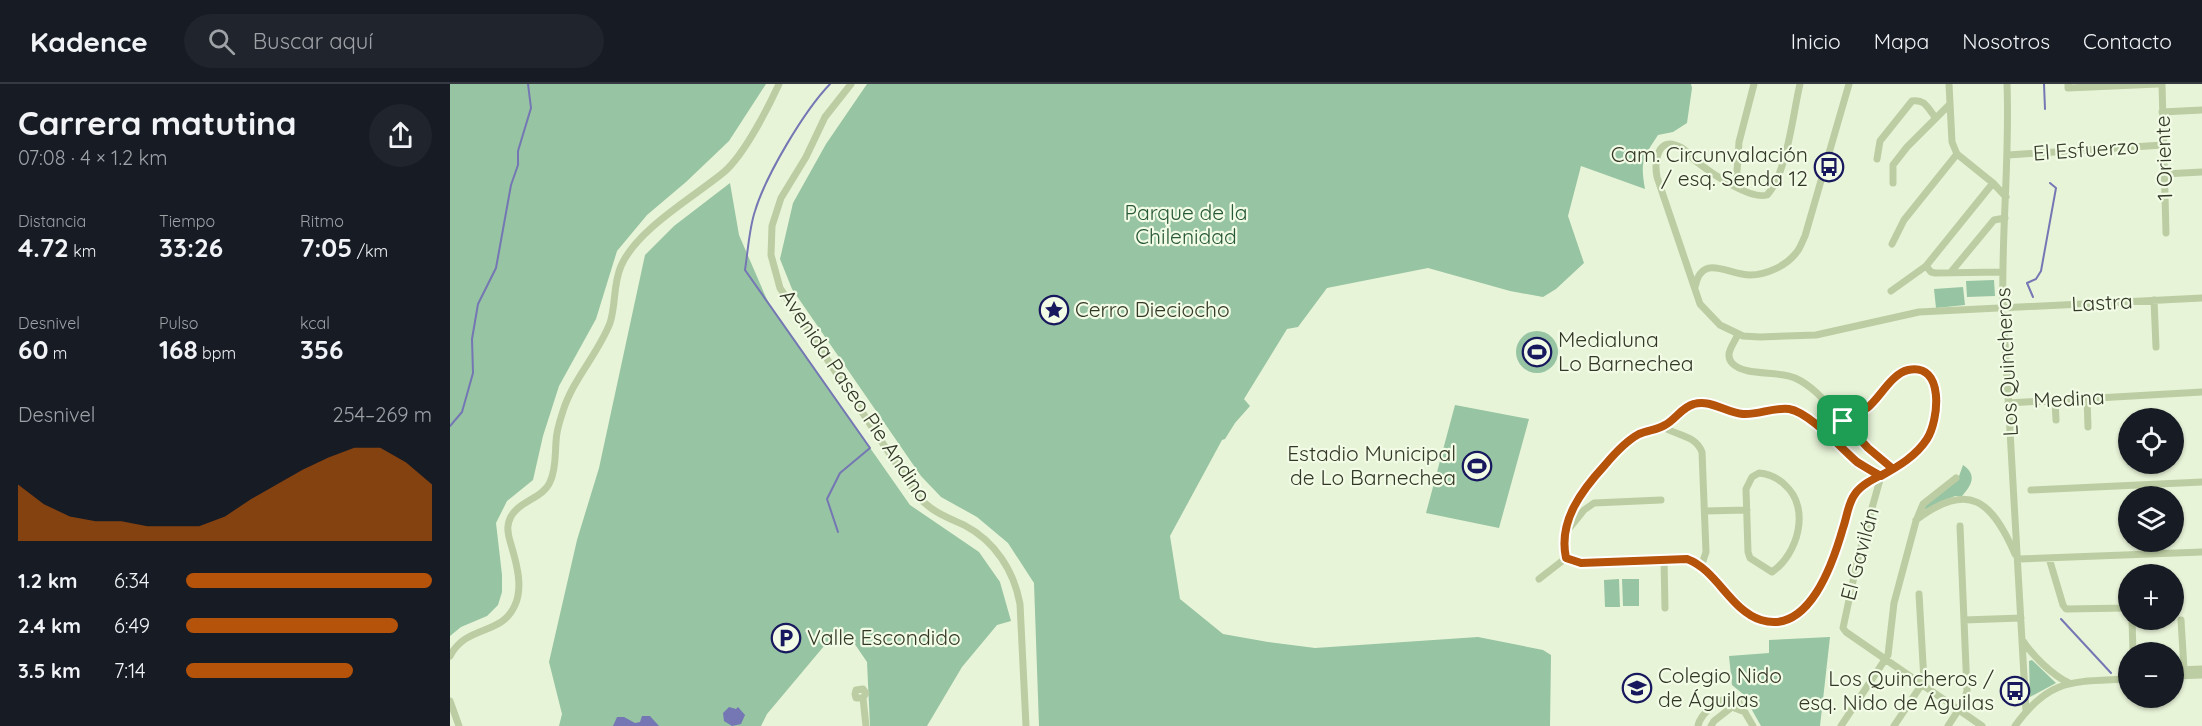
<!DOCTYPE html>
<html lang="es">
<meta charset="utf-8">
<style>
:root{--surface:#171b24;--page:#20242c;--text:#f1f3f6;--muted:#9ea1a6;--line:#363941;--accent:#b45309}
body{margin:0;font-family:Quicksand,sans-serif;background:var(--page);color:var(--text);height:100vh;display:flex;flex-direction:column;font-size:22px;white-space:nowrap}
*{box-sizing:border-box;margin:0}
p{font-size:20px;color:var(--muted)}
.icon{flex:none;width:33px;height:33px;fill:none;stroke:currentColor;stroke-width:2;stroke-linecap:round;stroke-linejoin:round}
.map{position:relative;flex:1;overflow:hidden}
.drawer{display:flex;flex-direction:column;background:var(--surface);width:450px}
.drawer>*{flex:none}
.tools{position:absolute;left:1668px;top:324px;display:grid;gap:12px}
.tools a{display:grid;place-items:center;width:66px;height:66px;border-radius:50%;background:var(--surface);box-shadow:0 2px 4px #0004;font-size:30px}
.pin{position:absolute;display:grid;place-items:center;width:51px;height:51px;color:#fff;margin:-26px;border-radius:12px;box-shadow:0 3px 9px #0006}
.round{display:grid;place-items:center;flex:none;width:63px;height:63px;border-radius:32px;background:var(--page)}
.headline{display:flex;align-items:center;justify-content:space-between;height:102px;padding:0 18px}
h1{font-size:33px;font-weight:700;line-height:45px}
.stats{display:grid;grid-template-columns:repeat(3,1fr);gap:9px;height:102px;padding:6px 18px}
.stats div{display:grid;align-content:center}
.stats b{font-size:26px;font-weight:700}
.stats small{font-size:16px;font-weight:400}
.stats p{font-size:16px}
.chart{height:168px;padding:12px 18px}
.chart p{display:flex;justify-content:space-between}
.chart svg{width:100%;height:108px;margin-top:6px;fill:var(--accent);opacity:.7}
ul{padding:0 18px;list-style:none;font-size:20px}
li{display:grid;grid-template-columns:96px 72px 1fr;align-items:center;height:45px}
li i{height:15px;border-radius:8px;background:var(--accent)}
header{display:flex;align-items:center;gap:36px;box-sizing:border-box;height:84px;padding:0 30px;background:var(--surface);border-bottom:2px solid var(--line)}
header strong{font-size:28px}
nav{display:flex;gap:33px;margin-inline-start:auto;font-size:21px}
.search{width:420px;height:54px;background:var(--page);display:flex;align-items:center;gap:15px;box-sizing:border-box;padding:0 21px;border-radius:33px;color:var(--muted);font-size:22px}
main{display:flex;flex:1;min-height:0}
.map>svg:first-child{display:block}
.green{fill:#97c4a2}
.water{fill:#7477b4}
.lines{fill:none;stroke-linecap:round;stroke-linejoin:round}
.stream{stroke:#7477b4;stroke-width:2}
.minor{stroke:#bdcda3;stroke-width:7}
.route-casing{stroke:#fff;stroke-width:12}
.route{stroke:#b45309;stroke-width:8}
.labels{text-anchor:middle;stroke-width:4.5;stroke-linejoin:round;paint-order:stroke}
.street-label{font-size:21px;fill:#333726;stroke:#f1fbe5}
.poi-label{font-size:21px;fill:#333726;stroke:#f1fbe5;text-anchor:start}
.park-label{font-size:21px;fill:#275835;stroke:#f1fbe5}
</style>
<header>
<strong>Kadence</strong>
<div class="search"><svg class="icon" aria-label="search" viewBox="0 0 24 24"><circle cx="10" cy="10" r="6"/><path d="M15 15l6 6"/></svg>Buscar aquí</div>
<nav><a>Inicio</a><a>Mapa</a><a>Nosotros</a><a>Contacto</a></nav>
</header>
<main>
<section class="drawer">
<div class="headline"><div><h1>Carrera matutina</h1><p>07:08 · 4 × 1.2 km</p></div><a class="round"><svg class="icon" aria-label="share" viewBox="0 0 24 24"><path d="M12 15V3M7 8l5-5 5 5M5 13v7h14v-7"/></svg></a></div>
<div class="stats">
<div><p>Distancia</p><b>4.72<small> km</small></b></div>
<div><p>Tiempo</p><b>33:26</b></div>
<div><p>Ritmo</p><b>7:05<small> /km</small></b></div>
</div>
<div class="stats">
<div><p>Desnivel</p><b>60<small> m</small></b></div>
<div><p>Pulso</p><b>168<small> bpm</small></b></div>
<div><p>kcal</p><b>356</b></div>
</div>
<div class="chart"><p><span>Desnivel</span>254–269 m</p>
<svg viewBox="0 0 160 44" preserveAspectRatio="none"><path d="M0 44V21L10 29L20 34L30 36L40 36L50 38L60 38L70 38L80 34L90 27L100 21L110 15L120 10L130 6L140 6L150 12L160 21V44z"/></svg>
</div>
<ul>
<li><b>1.2 km</b>6:34<i style="width:100%"></i></li>
<li><b>2.4 km</b>6:49<i style="width:86%"></i></li>
<li><b>3.5 km</b>7:14<i style="width:68%"></i></li>
</ul>
</section>
<div class="map">
<svg width="1752" height="642" viewBox="0 0 1752 642">
<rect width="100%" height="100%" fill="#e8f4d8"/>
<path class="green" d="M0 0H316L279 57 236 98 197 131 167 167 146 235 109 302 93 352 83 396 57 417 46 439 52 491V508L48 521 37 532 11 543 0 552Z
M417 0H1241L1242 4 1237 39 1223 48 1208 51C1193 74 1190 77 1195 105L1131 82 1118 132 1134 179 1106 205 1093 213 1060 207 978 184 877 204 848 243 837 245 794 315 800 322 785 339 775 355 772 356 720 452 730 515 773 550 818 558 865 564 1028 553 1093 566 1101 571 1100 642H589L584 499 558 459 527 433 491 413 471 392 342 205 330 175 343 119 376 60Z
M280 99 289 151 318 218 460 421 529 468 550 498 561 537 547 541 512 583 477 642H420L417 578 400 553 385 549 317 630 311 642H109L112 630 99 578 127 456 149 384 195 171 224 142Z
M1544 196 1545 212 1517 213 1516 197Z
M1513 203 1515 221 1486 224 1484 205Z
M1066 268a21 21 0 1 1 42 0a21 21 0 1 1-42 0Z
M1005 321 1079 335 1049 444 976 429Z
M1513 381C1528 391 1521 402 1512 412H1505L1474 426 1476 421 1508 395Z
M1169 495 1170 523H1155L1154 496Z
M1172 495H1189V522H1173Z
M1380 553 1370 642H1311L1293 610 1282 601 1279 572 1319 569V556Z
M1582 576 1606 599 1580 613 1579 577Z"/>
<path class="water" d="M279 623 286 625 288 623 295 631 291 640 282 642 274 637 273 629Z
M192 632H200L209 642H163L167 633H174L185 639 190 638Z"/>
<g class="lines">
<path class="stream" d="M380 0C354 27 316 91 305 127 299 145 298 167 295 186L420 364 390 389 377 415 388 448
M1594 0 1595 25
M1583 213 1577 199 1586 195 1591 187 1606 104 1600 99
M0 342 12 328 23 289 22 255 28 220 46 184 61 101 68 81V67L81 24 78 0
M1611 535 1661 589"/>
<path class="minor" d="M401 0 375 33 356 73 331 114 322 142 321 171 330 204 467 411C480 427 496 433 514 441 545 457 564 487 570 520L576 642
M1350 0C1343 29 1337 90 1317 111 1300 116 1261 89 1247 78 1241 74 1237 66 1230 63 1208 51 1204 77 1207 93L1250 220 1270 241 1293 252 1310 253 1366 251 1469 228 1752 214
M1499 0 1502 58 1507 70 1543 99 1556 113
M1557 0C1560 75 1551 149 1553 224L1576 627
M1618 0V4L1708 0
M1712 0 1716 149
M1712 28 1752 26
M1558 71 1713 61
M1427 75 1430 57 1462 17C1475 15 1477 23 1485 33
M1714 90 1752 88
M1443 99V81L1457 63 1500 20
M1286 102 1289 58 1304 0
M1442 160 1454 136 1507 70
M1476 182 1481 188 1485 189 1552 188
M1501 188 1544 136 1555 134
M1245 203C1252 168 1278 191 1300 191 1316 191 1336 182 1346 169 1350 165 1352 158 1355 152L1399 0
M1441 207 1476 182 1543 99
M1704 216 1706 263
M1288 250C1284 260 1274 270 1282 279 1295 293 1328 286 1345 294 1365 303 1378 321 1393 337 1408 355 1425 370 1443 385
M1637 314 1638 343
M1605 316 1606 336
M1558 319 1752 308
M1213 343C1228 352 1245 351 1252 368L1256 468 1251 483
M1309 389C1319 390 1328 394 1335 401 1361 424 1348 470 1322 488L1300 474 1298 468 1296 405 1302 393Z
M1431 392 1408 474 1393 544 1396 548 1532 642
M1581 406 1752 398
M1255 427 1297 426
M1466 436C1519 396 1542 417 1565 470
M1117 447 1134 426 1144 419 1211 416
M1116 474 1131 479 1237 475 1251 483 1304 533C1355 560 1382 479 1394 444 1397 433 1398 418 1405 409 1412 401 1423 397 1432 392 1461 375 1485 357 1487 320 1487 310 1486 298 1477 291 1452 271 1433 312 1417 325 1410 331 1401 333 1393 337
M1116 474C1108 437 1132 406 1155 381 1165 370 1176 357 1189 350 1197 346 1207 346 1215 341 1226 335 1232 323 1244 320 1260 316 1277 329 1293 330 1308 331 1323 323 1339 325 1361 328 1390 363 1407 378 1415 383 1423 388 1431 392
M1599 474 1613 521 1616 525 1678 524
M1214 475 1215 524
M1568 475 1752 468
M1089 495 1116 474
M1514 536 1571 534
M1682 536 1683 568
M1731 536 1734 585
M1573 557C1583 572 1602 591 1619 599
M0 572C17 540 52 552 65 521 73 504 67 481 62 464 60 457 57 449 58 442 61 417 92 417 100 398 106 386 105 370 106 358 106 348 110 336 113 327 123 295 148 270 160 239 166 221 163 200 171 182 187 145 244 113 274 88 294 71 318 24 329 0
M1724 586 1752 585
M1724 592 1752 591
M413 614H406L405 610 406 606 413 605 416 609 413 614 416 642
M0 617 9 642
M1248 642C1250 629 1274 609 1287 615L1303 642
M1261 642 1264 637 1282 623 1295 628
M1391 642 1438 571 1444 519 1466 437 1473 420 1506 394
M1444 642 1474 597 1469 510
M1498 642 1513 619 1517 607 1510 442
M1565 642C1600 593 1624 598 1678 595"/>
</g>
<g class="lines">
<g class="route-casing">
<path id="route" d="M1393 337 1418 364 1443 385C1431 392 1413 398 1405 410 1398 419 1397 433 1393 444 1383 479 1359 551 1311 536 1280 526 1267 486 1237 475L1131 479 1116 474C1108 437 1132 406 1155 381 1165 369 1176 357 1189 350 1198 346 1207 346 1215 341 1226 335 1232 323 1244 320 1260 315 1277 329 1293 330 1308 331 1324 323 1339 325 1359 328 1391 364 1407 378 1415 383 1423 388 1431 392 1449 382 1466 372 1477 355 1489 336 1495 278 1458 286 1441 290 1430 314 1417 324 1410 330 1401 333 1393 337"/>
</g>
<use href="#route" class="route"/>
</g>
<defs>
<g id="bus-ring" transform="scale(1.5)"><circle r="9.5" fill="#f1fbe5" stroke="#17185d" stroke-width="1.5"/><path d="M-5-6H5V4H4V6H2V4H-2V6H-4V4H-5ZM-3.5-4V0h7V-4ZM-3.5 1.2v1.5H-2V1.2ZM2 1.2v1.5H3.5V1.2Z" fill="#17185d"/></g>
<g id="sight-ring" transform="scale(1.5)"><circle r="9.5" fill="#f1fbe5" stroke="#17185d" stroke-width="1.5"/><path d="M0-6L1.8-2.2L6-1.7L2.9 1.2L3.7 5.4L0 3.3L-3.7 5.4L-2.9 1.2L-6-1.7L-1.8-2.2Z" fill="#17185d"/></g>
<g id="stadium-ring" transform="scale(1.5)"><circle r="9.5" fill="#f1fbe5" stroke="#17185d" stroke-width="1.5"/><path d="M0-5a6.5 5 0 1 0 0 10a6.5 5 0 1 0 0-10ZM-3.5-1.8h7v3.6h-7Z" fill="#17185d"/></g>
<g id="parking-ring" transform="scale(1.5)"><circle r="9.5" fill="#f1fbe5" stroke="#17185d" stroke-width="1.5"/><path d="M-3.5-5.5H1a3.5 3.5 0 0 1 0 7H-1V5.5H-3.5ZM-1-3.4V-.6H.8a1.4 1.4 0 0 0 0-2.8Z" fill="#17185d"/></g>
<g id="school-ring" transform="scale(1.5)"><circle r="9.5" fill="#f1fbe5" stroke="#17185d" stroke-width="1.5"/><path d="M0-5L7-2L0 1L-7-2ZM-4 1L0 2.5L4 1V4Q0 6-4 4Z" fill="#17185d"/></g>
</defs>
<g fill-rule="evenodd">
<use href="#bus-ring" x="1379" y="83"/>
<use href="#sight-ring" x="604" y="226"/>
<use href="#stadium-ring" x="1087" y="268"/>
<use href="#stadium-ring" x="1027" y="382"/>
<use href="#parking-ring" x="336" y="554"/>
<use href="#school-ring" x="1187" y="604"/>
<use href="#bus-ring" x="1565" y="607"/>
</g>
<g class="labels">
<g class="street-label">
<text transform="translate(1636 66) rotate(-4)" y="7">El Esfuerzo</text>
<text transform="translate(1714 74) rotate(-92)" y="7">1 Oriente</text>
<text transform="translate(1652 219) rotate(-3)" y="7">Lastra</text>
<text transform="translate(1557 278) rotate(-93)" y="7">Los Quincheros</text>
<text transform="translate(405 312) rotate(56)" y="7">Avenida Paseo Pie Andino</text>
<text transform="translate(1619 315) rotate(-3)" y="7">Medina</text>
<text transform="translate(1410 470) rotate(-75)" y="7">El Gavilán</text>
</g>
<g class="poi-label">
<text x="1358" y="78" text-anchor="end">Cam. Circunvalación<tspan x="1358" dy="24">/ esq. Senda 12</tspan></text>
<text x="625" y="233">Cerro Dieciocho</text>
<text x="1108" y="263">Medialuna<tspan x="1108" dy="24">Lo Barnechea</tspan></text>
<text x="1006" y="377" text-anchor="end">Estadio Municipal<tspan x="1006" dy="24">de Lo Barnechea</tspan></text>
<text x="357" y="561">Valle Escondido</text>
<text x="1208" y="599">Colegio Nido<tspan x="1208" dy="24">de Águilas</tspan></text>
<text x="1544" y="602" text-anchor="end">Los Quincheros /<tspan x="1544" dy="24">esq. Nido de Águilas</tspan></text>
</g>
<g class="park-label">
<text x="736" y="136">Parque de la<tspan x="736" dy="24">Chilenidad</tspan></text>
</g>
</g>
</svg>
<div class="tools">
<a><svg class="icon" aria-label="locate" viewBox="0 0 24 24"><circle cx="12" cy="12" r="6"/><path d="M12 2v4M12 18v4M2 12h4M18 12h4"/></svg></a>
<a><svg class="icon" aria-label="layers" viewBox="0 0 24 24"><path d="M12 4l9 5-9 5-9-5zM3 14l9 5 9-5"/></svg></a>
<a>+</a>
<a>−</a>
</div>
<div class="pin" style="left:1393px;top:337px;background:#1e9e55"><svg class="icon" aria-label="arrive" viewBox="0 0 24 24"><path d="M6 21V4h12l-3 4 3 4H6"/></svg></div>
</div>
</main>
